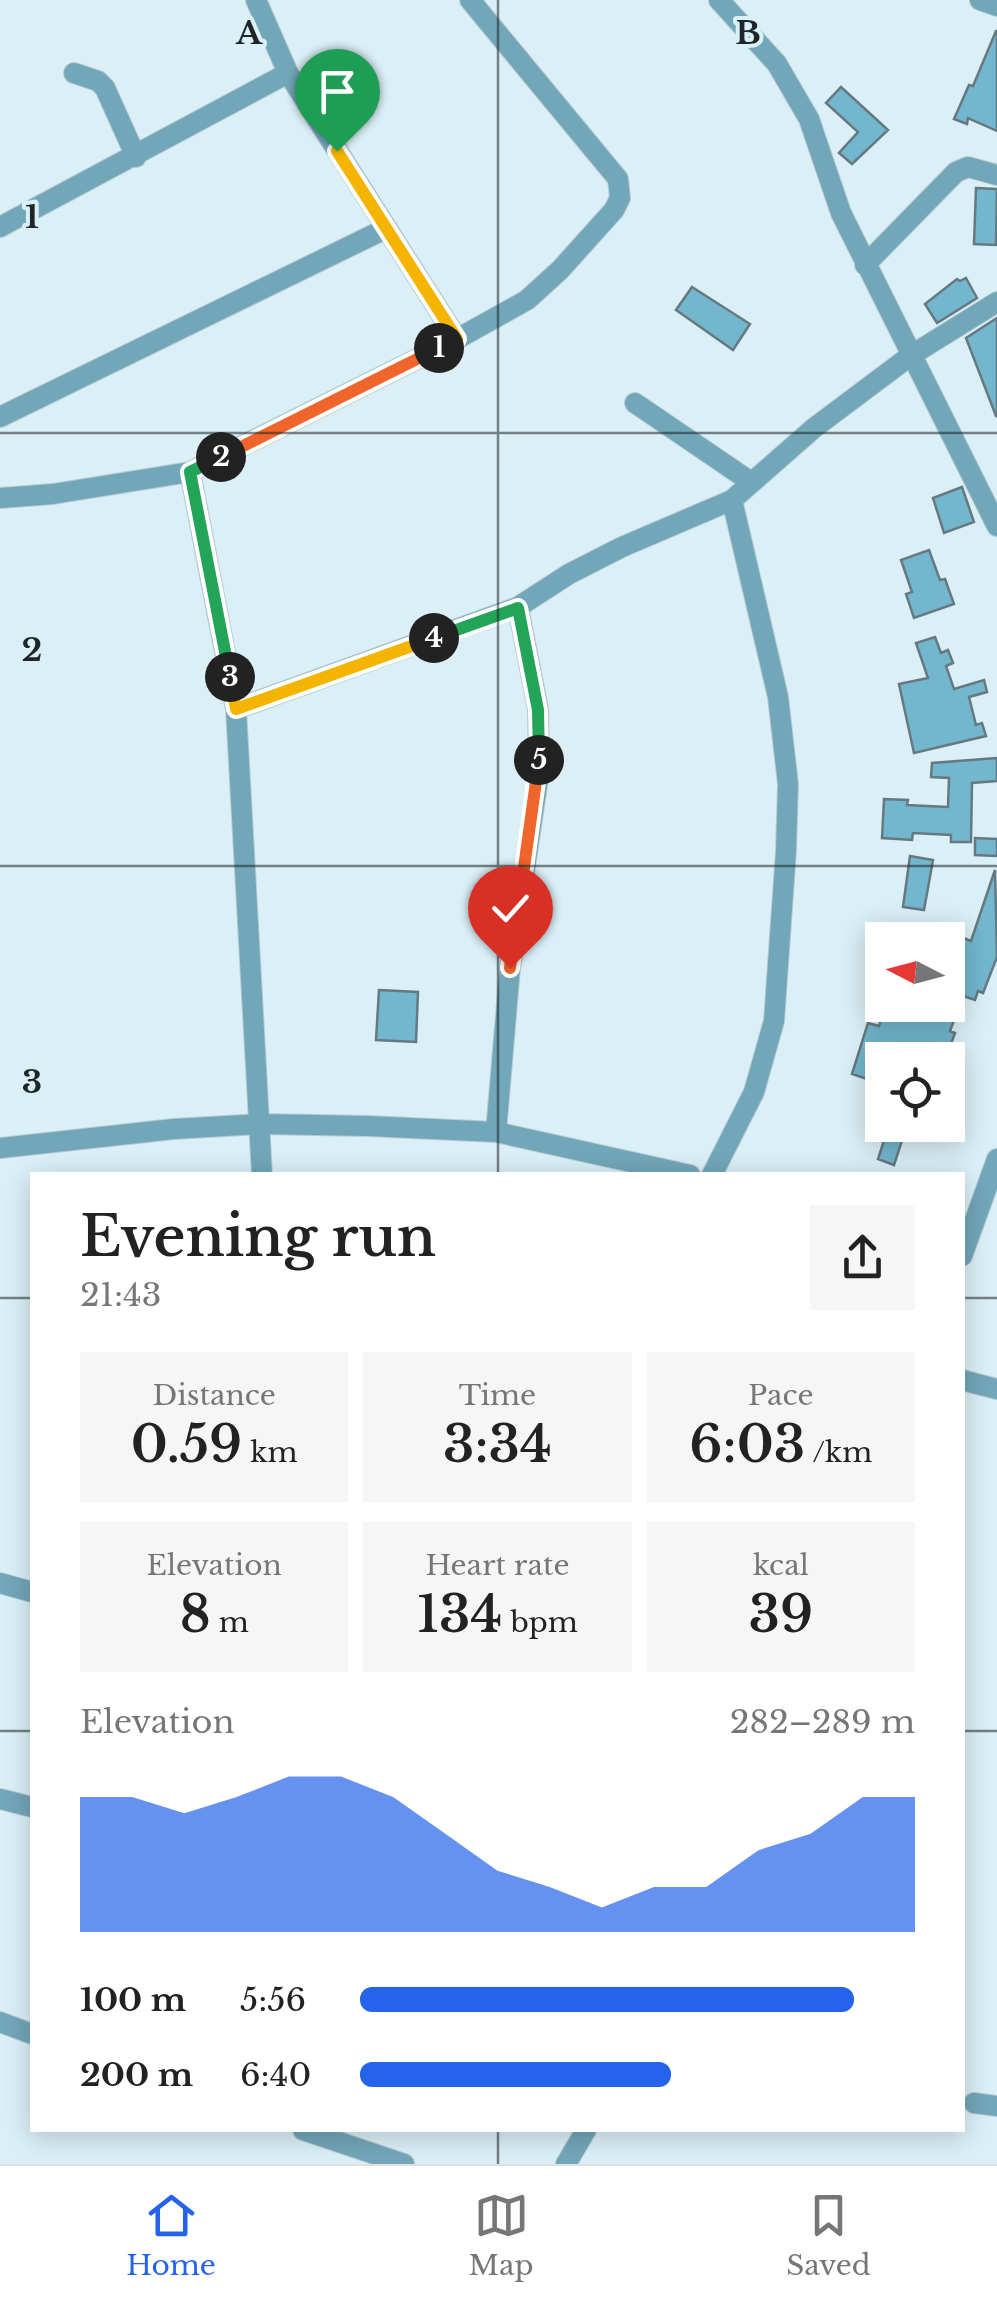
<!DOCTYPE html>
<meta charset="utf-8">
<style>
:root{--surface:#fff;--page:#f6f6f6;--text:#222;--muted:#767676;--line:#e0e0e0;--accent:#2563eb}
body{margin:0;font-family:"Libre Baskerville",serif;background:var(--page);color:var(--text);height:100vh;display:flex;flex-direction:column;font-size:38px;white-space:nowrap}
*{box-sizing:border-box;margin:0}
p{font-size:32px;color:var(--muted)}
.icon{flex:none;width:55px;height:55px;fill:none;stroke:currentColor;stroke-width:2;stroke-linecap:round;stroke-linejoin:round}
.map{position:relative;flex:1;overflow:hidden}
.side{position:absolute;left:30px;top:1172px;width:935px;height:960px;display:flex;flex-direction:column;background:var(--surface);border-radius:0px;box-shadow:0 5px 25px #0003}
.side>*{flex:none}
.needle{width:65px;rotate:276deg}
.controls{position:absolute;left:865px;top:922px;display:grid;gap:20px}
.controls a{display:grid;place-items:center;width:100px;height:100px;border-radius:0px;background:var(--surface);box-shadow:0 5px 25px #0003;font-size:50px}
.pin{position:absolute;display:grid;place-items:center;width:85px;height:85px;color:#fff;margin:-102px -42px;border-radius:50% 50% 50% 0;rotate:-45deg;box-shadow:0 0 10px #0007}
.pin .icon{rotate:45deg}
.km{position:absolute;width:50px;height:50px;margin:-25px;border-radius:50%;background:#222;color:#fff;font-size:28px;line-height:50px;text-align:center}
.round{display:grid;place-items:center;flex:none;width:105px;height:105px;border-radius:0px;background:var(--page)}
.overview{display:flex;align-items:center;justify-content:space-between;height:170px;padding:0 50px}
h1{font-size:55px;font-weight:600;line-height:75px}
.stats{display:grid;grid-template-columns:repeat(3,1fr);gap:15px;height:170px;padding:10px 50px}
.stats div{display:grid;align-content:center;border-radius:0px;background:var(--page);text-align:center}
.stats b{font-size:50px;font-weight:600}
.stats small{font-size:28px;font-weight:400}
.stats p{font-size:28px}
.chart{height:280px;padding:20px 50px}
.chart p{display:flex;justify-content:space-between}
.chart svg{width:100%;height:180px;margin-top:10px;fill:var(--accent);opacity:.7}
ul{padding:0 50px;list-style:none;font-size:32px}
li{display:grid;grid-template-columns:160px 120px 1fr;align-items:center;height:75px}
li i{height:25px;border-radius:12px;background:var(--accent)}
.menu{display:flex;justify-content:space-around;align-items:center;height:140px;border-top:2px solid var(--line);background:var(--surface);font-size:28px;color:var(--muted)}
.menu a{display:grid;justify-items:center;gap:5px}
.menu .active{color:var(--accent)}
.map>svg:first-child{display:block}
.building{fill:#73b7ce;stroke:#677980;stroke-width:2.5}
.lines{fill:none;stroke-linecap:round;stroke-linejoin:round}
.minor-casing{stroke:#b8cbd1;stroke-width:22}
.minor{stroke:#72a6b9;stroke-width:20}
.split-1-casing{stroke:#fff;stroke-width:20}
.split-2-casing{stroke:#fff;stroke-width:20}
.split-3-casing{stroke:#fff;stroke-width:20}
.split-4-casing{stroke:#fff;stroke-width:20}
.split-5-casing{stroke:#fff;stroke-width:20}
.split-6-casing{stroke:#fff;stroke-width:20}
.split-1{stroke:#f5b400;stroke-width:12}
.split-2{stroke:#f0652b;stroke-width:12}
.split-3{stroke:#22a559;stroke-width:12}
.split-4{stroke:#f5b400;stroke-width:12}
.split-5{stroke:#22a559;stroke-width:12}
.split-6{stroke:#f0652b;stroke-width:12}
.grid{fill:none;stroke:#1e2629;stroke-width:2.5;stroke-opacity:0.55}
.grid-label{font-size:32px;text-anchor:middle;font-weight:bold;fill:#1e2629;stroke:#daeff6;stroke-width:8;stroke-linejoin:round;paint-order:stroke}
</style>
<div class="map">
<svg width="997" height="2164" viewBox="0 0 997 2164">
<rect width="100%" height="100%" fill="#daeff6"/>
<path class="building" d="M996 31H997V131L968 118 967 124 954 119 969 85 973 86Z
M841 87 888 130 852 164 839 153 858 132 826 103Z
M976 188 997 189 996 245 974 244Z
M966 278 977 298 937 323 925 304 957 279 960 281Z
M692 287 750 324 733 350 676 310Z
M997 318V416H996L966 338Z
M962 487 974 522 944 533 933 498Z
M929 550 940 580 945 579 954 604 914 618 906 594 912 592 901 560Z
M935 637 941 653 948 650 953 663 946 666 954 689 984 680 987 692 969 697 976 725 982 723 986 736 914 753 899 684 928 678 916 643Z
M997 758V781L972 783 971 842H951V835L913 833 912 840 882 838 884 799 908 800 907 805 948 807 949 778 931 777 932 763Z
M975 838 997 839V856L975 855Z
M910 856 933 860 924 910 903 907Z
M995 870 997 957 983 993 978 991 975 1000 963 996 950 1031 955 1033 945 1060H882V1084L852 1074 868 1023 879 1026 886 1005H948V941L951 933 971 941Z
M379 990 418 992 416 1042 376 1040Z
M889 1125H907L894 1165 878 1159Z"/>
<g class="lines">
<g class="minor-casing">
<path id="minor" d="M256 0 288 73 457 339
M719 0 777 64 809 119 841 213 997 526
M980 0 997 6
M74 73 98 81 105 88 136 157
M0 227 288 73
M865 265 956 172 968 167 997 175
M635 403 751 482
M0 417 385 229
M190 472 236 709 262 1175
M0 498 53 494 190 472 457 339 527 300 560 270 614 210 620 198 618 179 470 0
M236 709 518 607 569 574 622 547 732 500 814 428 910 356 997 302
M496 1132 510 968 539 772 538 709 518 607
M0 1148 174 1129 261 1124 368 1126 496 1132 690 1175
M712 1175 754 1092 774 1021 786 851 788 784 778 697 732 500
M962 1256 997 1159
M962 1380 997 1389
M0 1583 32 1592
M0 1799 32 1807
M0 2022 32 2034
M974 2103 997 2106
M303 2130 404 2164
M566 2164 586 2130"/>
</g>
<use href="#minor" class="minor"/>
</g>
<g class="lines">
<g class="split-1-casing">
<path id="split-1" d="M337 151 457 339 439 348"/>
</g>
<g class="split-2-casing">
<path id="split-2" d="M221 457 439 348"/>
</g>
<g class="split-3-casing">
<path id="split-3" d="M221 457 190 472 230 677"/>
</g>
<g class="split-4-casing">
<path id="split-4" d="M230 677 236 709 434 638"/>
</g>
<g class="split-5-casing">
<path id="split-5" d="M434 638 518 608 538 710 539 760"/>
</g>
<g class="split-6-casing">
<path id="split-6" d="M510 968 539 760"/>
</g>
<use href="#split-1" class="split-1"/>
<use href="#split-2" class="split-2"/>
<use href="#split-3" class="split-3"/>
<use href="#split-4" class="split-4"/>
<use href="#split-5" class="split-5"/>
<use href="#split-6" class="split-6"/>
</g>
<path class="grid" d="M498 0V1175M0 433H997M0 866H997M0 1298H32M962 1298H997M0 1731H32M962 1731H997M498 2130V2164"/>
<g class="grid-label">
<text x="249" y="44">A</text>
<text x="748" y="44">B</text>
<text x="32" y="228">1</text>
<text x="32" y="661">2</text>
<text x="32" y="1093">3</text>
</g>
</svg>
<div class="controls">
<a><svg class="needle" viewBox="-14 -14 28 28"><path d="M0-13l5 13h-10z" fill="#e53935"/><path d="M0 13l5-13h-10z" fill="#767676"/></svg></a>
<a><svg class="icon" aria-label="locate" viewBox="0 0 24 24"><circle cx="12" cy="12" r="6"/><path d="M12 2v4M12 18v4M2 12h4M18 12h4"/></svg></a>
</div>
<div class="pin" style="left:337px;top:151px;background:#1e9e55"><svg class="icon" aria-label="arrive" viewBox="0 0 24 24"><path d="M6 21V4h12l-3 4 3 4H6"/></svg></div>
<div class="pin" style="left:510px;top:968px;background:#d93025"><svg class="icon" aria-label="check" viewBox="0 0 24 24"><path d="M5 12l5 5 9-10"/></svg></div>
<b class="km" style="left:439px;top:348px">1</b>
<b class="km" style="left:221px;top:457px">2</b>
<b class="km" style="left:230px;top:677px">3</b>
<b class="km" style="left:434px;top:638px">4</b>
<b class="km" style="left:539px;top:760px">5</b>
<section class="side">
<div class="overview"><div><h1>Evening run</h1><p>21:43</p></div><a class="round"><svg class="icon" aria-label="share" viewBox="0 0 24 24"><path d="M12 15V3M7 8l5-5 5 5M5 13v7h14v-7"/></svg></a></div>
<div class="stats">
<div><p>Distance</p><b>0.59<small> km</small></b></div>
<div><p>Time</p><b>3:34</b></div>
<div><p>Pace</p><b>6:03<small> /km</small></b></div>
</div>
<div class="stats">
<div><p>Elevation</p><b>8<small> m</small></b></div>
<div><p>Heart rate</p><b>134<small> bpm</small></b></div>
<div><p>kcal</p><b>39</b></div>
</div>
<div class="chart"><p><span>Elevation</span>282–289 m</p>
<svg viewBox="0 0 160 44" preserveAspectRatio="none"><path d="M0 44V11L10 11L20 15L30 11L40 6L50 6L60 11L70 20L80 29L90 33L100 38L110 33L120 33L130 24L140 20L150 11L160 11V44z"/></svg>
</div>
<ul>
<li><b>100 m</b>5:56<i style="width:89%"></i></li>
<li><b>200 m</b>6:40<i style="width:56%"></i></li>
</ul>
</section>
</div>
<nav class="menu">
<a class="active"><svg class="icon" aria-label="home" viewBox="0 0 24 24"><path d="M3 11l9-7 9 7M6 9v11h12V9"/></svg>Home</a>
<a><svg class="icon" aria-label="map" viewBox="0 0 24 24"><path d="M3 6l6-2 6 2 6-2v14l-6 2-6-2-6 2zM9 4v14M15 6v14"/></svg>Map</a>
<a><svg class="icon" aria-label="saved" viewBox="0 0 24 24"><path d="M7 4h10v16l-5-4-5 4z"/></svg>Saved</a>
</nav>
